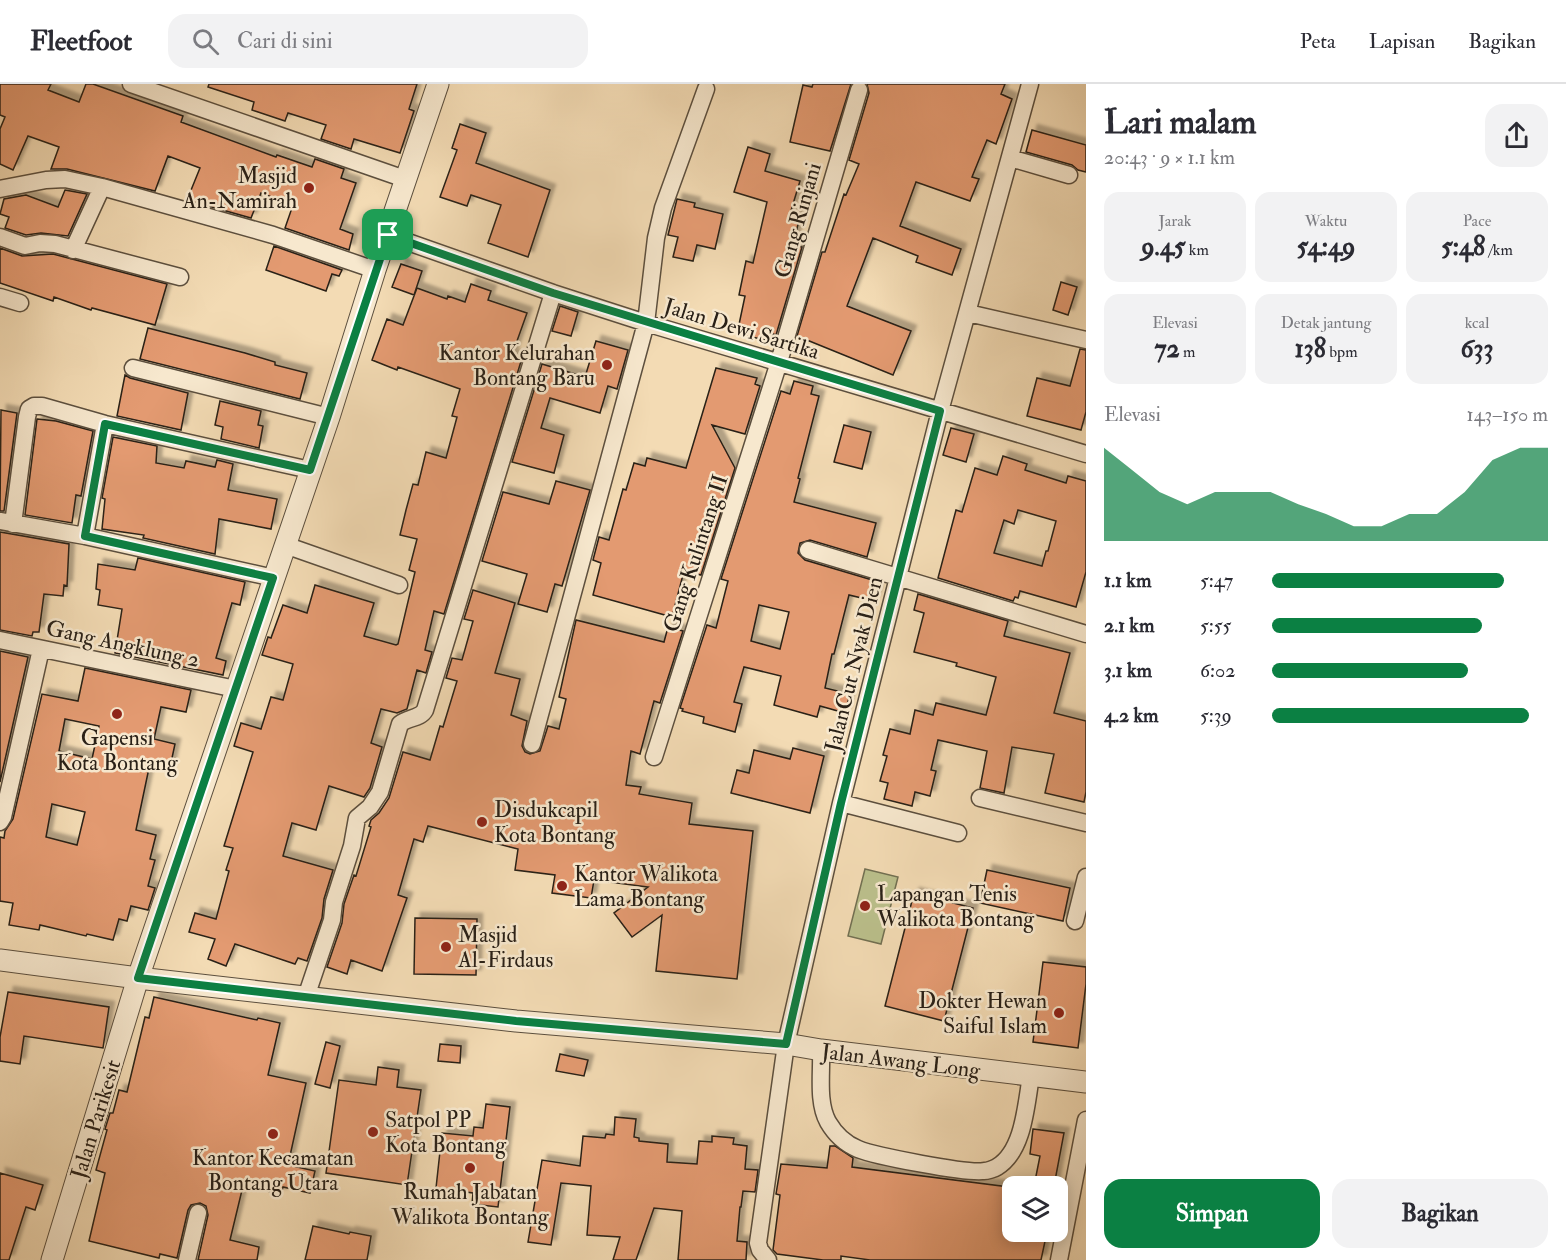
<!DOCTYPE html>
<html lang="id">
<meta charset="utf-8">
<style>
:root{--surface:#fff;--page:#f2f2f3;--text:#2b2b33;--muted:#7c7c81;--line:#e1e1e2;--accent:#0b8043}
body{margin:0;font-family:"IM FELL Double Pica",serif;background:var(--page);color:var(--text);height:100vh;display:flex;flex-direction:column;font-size:22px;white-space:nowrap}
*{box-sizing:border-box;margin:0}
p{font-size:20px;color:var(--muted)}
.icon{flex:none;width:33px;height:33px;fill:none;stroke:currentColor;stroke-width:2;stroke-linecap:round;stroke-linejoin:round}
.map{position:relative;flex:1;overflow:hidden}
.panel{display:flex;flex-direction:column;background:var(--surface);width:480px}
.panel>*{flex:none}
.controls{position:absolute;left:1002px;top:1092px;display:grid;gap:12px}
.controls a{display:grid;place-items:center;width:66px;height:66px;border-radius:12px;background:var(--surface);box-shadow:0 3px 15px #0003;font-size:30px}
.pin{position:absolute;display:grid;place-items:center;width:51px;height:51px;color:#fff;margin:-26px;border-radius:12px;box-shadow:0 3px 9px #0006}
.round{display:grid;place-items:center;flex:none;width:63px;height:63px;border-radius:18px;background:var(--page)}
.summary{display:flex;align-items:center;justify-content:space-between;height:102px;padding:0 18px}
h1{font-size:33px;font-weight:800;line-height:45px}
.figures{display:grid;grid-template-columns:repeat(3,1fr);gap:9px;height:102px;padding:6px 18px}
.figures div{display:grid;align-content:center;border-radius:15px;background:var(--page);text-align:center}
.figures b{font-size:26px;font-weight:800}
.figures small{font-size:16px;font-weight:400}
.figures p{font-size:16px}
.chart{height:168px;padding:12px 18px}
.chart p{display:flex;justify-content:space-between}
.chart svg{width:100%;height:108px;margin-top:6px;fill:var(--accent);opacity:.7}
.primary-button{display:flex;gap:12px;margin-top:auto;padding:12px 18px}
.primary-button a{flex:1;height:69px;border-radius:18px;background:var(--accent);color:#fff;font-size:24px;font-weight:800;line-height:69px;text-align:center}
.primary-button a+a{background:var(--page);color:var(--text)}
ul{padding:0 18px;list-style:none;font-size:20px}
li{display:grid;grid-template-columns:96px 72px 1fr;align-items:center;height:45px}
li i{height:15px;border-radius:8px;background:var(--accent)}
header{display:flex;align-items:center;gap:36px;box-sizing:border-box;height:84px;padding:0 30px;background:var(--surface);border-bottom:2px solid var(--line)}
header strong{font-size:28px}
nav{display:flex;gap:33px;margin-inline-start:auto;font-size:21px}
.search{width:420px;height:54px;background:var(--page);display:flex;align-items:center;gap:15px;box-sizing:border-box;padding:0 21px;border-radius:18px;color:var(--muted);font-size:22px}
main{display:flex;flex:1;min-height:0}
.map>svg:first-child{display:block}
.pitch{fill:#bbc08c;stroke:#727052;stroke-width:1.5}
.building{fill:#e39a71;stroke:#292017;stroke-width:1.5;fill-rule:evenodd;filter:url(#shadow)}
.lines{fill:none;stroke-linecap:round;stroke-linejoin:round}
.minor-casing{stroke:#5c4f3e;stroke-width:19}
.tertiary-casing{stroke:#5c4f3e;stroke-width:23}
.minor{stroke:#f7e8ce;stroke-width:16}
.tertiary{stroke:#f7e8ce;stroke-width:21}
.route-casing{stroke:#fff;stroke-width:12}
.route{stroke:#0b8043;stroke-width:8}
.poi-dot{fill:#8f2418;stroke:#f7e8ce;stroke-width:2}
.labels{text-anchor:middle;stroke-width:5;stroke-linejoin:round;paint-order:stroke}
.poi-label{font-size:22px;fill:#292017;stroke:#f7e8ce;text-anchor:start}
.street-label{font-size:22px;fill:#292017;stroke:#f7e8ce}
</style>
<header>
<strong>Fleetfoot</strong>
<div class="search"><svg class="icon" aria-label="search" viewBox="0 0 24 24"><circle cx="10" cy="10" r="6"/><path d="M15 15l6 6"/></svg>Cari di sini</div>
<nav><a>Peta</a><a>Lapisan</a><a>Bagikan</a></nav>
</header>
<main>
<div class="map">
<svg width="1086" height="1176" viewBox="0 0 1086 1176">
<defs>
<filter id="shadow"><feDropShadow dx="5.5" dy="-5.5" stdDeviation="1.5" flood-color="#0004"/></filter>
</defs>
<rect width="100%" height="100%" fill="#f3dbb4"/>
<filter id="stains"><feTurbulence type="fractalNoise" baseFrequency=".00333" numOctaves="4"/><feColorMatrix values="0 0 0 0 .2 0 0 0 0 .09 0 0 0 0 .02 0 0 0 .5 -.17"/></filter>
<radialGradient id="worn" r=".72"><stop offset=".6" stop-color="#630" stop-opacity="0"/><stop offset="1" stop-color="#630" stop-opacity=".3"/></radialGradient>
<path class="pitch" d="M865 785 898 793 881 860 848 852Z"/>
<path class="building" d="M0 0H51L48 6 79 18 86 0H93L183 32 181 38 276 73 277 71 312 83 315 75 344 85 341 94 356 99 340 145 353 150 349 166 285 144 293 121 261 109 251 134 187 116 200 84 168 72 155 107 67 85H51L59 63 28 52 13 86 0 80V45L5 33 0 31Z
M209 0H417L409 25 414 27 400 69 354 55 351 65 321 55 326 41 288 29 285 37 252 26 254 18 208 3Z
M813 0H851L830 67 790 58 803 1 812 3Z
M867 0H1005L1001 10 1012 15 996 60 987 56 972 93 979 95 970 117 916 98 900 142 961 165 952 191 916 178 918 172 873 154 847 222 911 247 893 291 797 252 822 168H825L844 110 846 111 859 80 849 76 869 9Z
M460 40 486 49 476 79 550 106 528 173 488 159 501 121 471 111 467 122 440 113 457 66 452 64Z
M1032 46 1086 61V88L1078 86 1072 81 1026 68Z
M748 63 770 70 765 87 800 97 790 130 800 132 793 161 802 163 776 251 773 250 771 257 737 250 745 212 739 211 746 177 753 179 767 118 734 108Z
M65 106 87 110 68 152 41 149 26 151 5 144 9 133 0 130 4 115 26 111 58 123Z
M677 115 695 119 694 123 723 130 715 165 697 161 693 177 673 173 678 153 668 151Z
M274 162 342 186 339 192 332 190 326 207 266 186Z
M0 164 22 172 53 170 167 200 155 241 92 224 91 226 54 213 53 217 0 199Z
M401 180 422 187 414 211 392 203Z
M1061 198 1077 203 1068 231 1053 226Z
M471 200 491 207 488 216 527 229 512 271 522 274 444 530 434 527 425 566 432 568 426 589 417 586 407 625 397 629 381 625 371 659 382 663 370 704 364 713 329 702 316 746 292 739 283 772 333 786 324 815 322 834 307 877 298 874 295 880 235 860 226 882 208 875 215 855 189 848 195 829 216 835 229 787 226 786 233 764 224 762 253 668 234 662 241 639 261 645 271 613 283 616 293 580 262 571 268 553 271 554 283 521 307 529 315 501 374 519 364 552 396 561 398 560 415 488 409 486 417 455 400 451 406 426 413 400 418 401 426 368 446 374 457 333 452 332 460 305 398 283 397 286 372 276 387 235 403 241 417 204 447 215 448 212 465 218Z
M560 222 578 228 571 252 552 247Z
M148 244 245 269 275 278V281L307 289 300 315 140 275Z
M596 257 628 266 617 305 608 302 600 329 550 314 541 344 564 351 554 389 512 378 542 280 585 293Z
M1080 265 1086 266V328L1081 346 1027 332 1037 294 1070 302Z
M716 284 757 294 755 300 760 302 745 350 712 341 735 384 701 491 684 487 672 533 593 511 601 479 593 476 599 453 609 456 623 405 626 406 634 379 645 382 647 374 686 384Z
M125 291 130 294 188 309 181 346 117 332Z
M794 297 813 302 811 310 819 312 798 394 800 395 794 418 876 439 867 473 810 456 800 459 798 469 805 476 879 498 874 517 849 511 834 570H832L825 604 850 610 845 629 820 622 817 633 774 621 781 592 744 583 734 618 742 620 735 648 703 639 704 633 682 627 683 625 680 624 707 541 716 544 728 497 721 495 781 307 790 310ZM759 521 789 528 780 565 751 557Z
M220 317 261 327 258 341 263 342 259 364 221 355 223 343 215 341Z
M1 326 17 329 4 427H0Z
M37 335 56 337 93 347 81 412 76 411 72 439 25 431Z
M844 341 871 348 862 385 834 378Z
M951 344 974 350 966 378 943 371Z
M113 353 157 362 156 379 184 384 186 377 215 383 217 376 233 380 228 406 277 415 271 445 219 435 215 470 143 454 144 451 102 445 105 415 102 414Z
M1003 372 1027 380 1025 386 1066 399 1068 392 1086 397V488L1076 523 1020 507 1018 514 1015 513 1013 517 938 494 956 426 962 428 975 384 997 391ZM1018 426 1056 437 1048 467H1046L1042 482 994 469 1004 436 1014 440Z
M556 397 590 406 562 502 555 500 547 528 518 520 527 490 482 477 503 408 549 420Z
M0 448 69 460 67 502 64 501 63 512 44 510 39 548H33L32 552 0 546Z
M138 474 245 498 240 521 232 519 216 574 226 577 223 591 115 569 122 525 98 521 100 506 96 505 98 480 135 486Z
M473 506 515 519 495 589 520 595 511 631 527 637 522 662 525 668 530 670 540 667 548 642 559 645 566 615 559 613 576 536 664 558 668 543 683 547 660 619 654 617 640 670 631 667 626 701 641 703 639 710 692 719 689 740 753 747 737 895 656 887 662 831 632 853 614 829 648 803 594 796 591 814 552 809 555 791 515 786 518 765 428 742 423 758 414 755 398 811 407 814 382 887 351 876 347 890 327 883 342 839 344 820 354 791 356 792 371 743 369 742 371 736 379 729 389 714 403 668 430 676 440 642 443 643 457 597 446 594 452 574 462 576 473 537 464 535Z
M918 510 1008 537 1004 552 1070 569 1054 629 1086 637V708L1084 718 1045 709 1054 670 1012 663 1004 709 980 704 987 667 938 656 931 686 936 687 930 712 915 708 912 722 884 715 888 699 880 697 887 672 883 671 890 645 910 650 915 626 933 631 936 619 986 631 996 593 956 582 957 579 914 568 924 529 914 526Z
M0 567 28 573 0 698Z
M85 584 191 606 186 628 161 623 154 655 175 660 169 688 149 684 136 746 156 751 150 775 155 776 148 802 155 804 148 826 131 822 127 837 119 835 113 856 87 850 86 852 40 841 39 846 9 841 13 819 0 817V753L4 754 5 747 13 735 42 610 78 617ZM65 635 99 642 92 675 59 667ZM52 720 85 728 77 761 46 753Z
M793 664 824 672 810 729 731 709 737 686 749 689 754 666 790 675Z
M987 786 1070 804 1063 837 980 819Z
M914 809 973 824 944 937 885 922Z
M415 834 477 835 476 891 414 890Z
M1043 878 1086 883V900L1078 964 1033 958Z
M8 908 109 923 103 964 24 952 20 980 0 977V953Z
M154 913 257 936 258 934 280 939 268 991 306 999 288 1081 315 1087 310 1109 283 1103 281 1110 243 1102 230 1156 259 1163 257 1176H198L208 1131 206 1122 200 1119 191 1121 188 1126 177 1174 160 1170 159 1174 89 1157 105 1089 96 1086 107 1046 105 1045 110 1029H113L119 1006 127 1008 145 933 149 934Z
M326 958 340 962 330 1004 315 1000Z
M440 960 461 962 460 979 438 977Z
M560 970 588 976 584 992 556 987Z
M378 983 399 986 397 1003 421 1006 407 1101 326 1089 339 996 376 1001Z
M486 1020 510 1023 498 1123 472 1120 473 1109 436 1104 442 1049 473 1052 474 1043 483 1044Z
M615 1033 636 1035 634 1053 639 1054V1057L668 1060 667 1078 697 1080 699 1057 712 1058V1052L734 1054 733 1060 747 1062 745 1085 758 1086 755 1108 743 1107 741 1123H740L737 1157 747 1158 746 1176H678L682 1127 654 1124 636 1176H613L620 1153 587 1151 591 1102 561 1099 551 1161 528 1158 542 1076 580 1082 583 1052 605 1054 606 1050 614 1051Z
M1033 1045 1064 1049 1054 1102H1034L1040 1072 1030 1070Z
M830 1062H835L853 1074 852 1083 1009 1103 1003 1148H1047L1041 1176H870L841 1172V1176H823L777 1170 773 1166 780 1111 776 1110 781 1080 827 1084Z
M0 1089 43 1101 35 1126 26 1123 9 1176H0Z
M313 1142 349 1150 350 1148 371 1152 367 1176H305Z"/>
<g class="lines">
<g class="minor-casing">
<path id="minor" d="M131 0 405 95
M1010 74 1069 91
M0 105 46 96 65 95 102 103
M388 151 553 209 646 239 1086 370
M0 153 25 162 40 159 55 160 180 193
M73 166 102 103 273 151 375 186
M0 213 20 219
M968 229 1086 256
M133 284 329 333
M0 437 85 452 274 494
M13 440 27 333 29 325 34 322H42L105 340 310 386
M85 452 105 340
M285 461 399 501
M808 466 1086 550
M0 556 236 605
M532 660 646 239 656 154 663 124 706 5
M654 673 779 278 859 6
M980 714 1086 739
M841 719 958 749
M0 738 3 733 41 565
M1075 837 1086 793
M306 913 332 836 334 818 352 762 357 734 370 723 380 708 400 640C408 633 420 635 425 626L553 209
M821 966C822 989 817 1018 828 1038 835 1050 846 1060 858 1065 875 1072 968 1090 984 1087 987 1087 994 1085 997 1083 1024 1067 1026 1020 1031 992
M187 1176 198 1129
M768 1176 760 1166 758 1159 786 960 841 719 940 327 1030 0
M1059 1176 1086 1036"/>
</g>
<g class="tertiary-casing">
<path id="tertiary" d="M0 876 138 894 516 937 786 960 821 966 1086 998
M52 1176 138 894 329 333 375 186 438 0"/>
</g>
<use href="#minor" class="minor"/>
<use href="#tertiary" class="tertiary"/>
</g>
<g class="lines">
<g class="route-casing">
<path id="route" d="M388 151 553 209 940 327 841 719 786 960 516 937 138 894 273 494 85 452 105 340 310 386Z"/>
</g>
<use href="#route" class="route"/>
</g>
<g class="poi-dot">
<circle cx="309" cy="104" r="6"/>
<circle cx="607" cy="281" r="6"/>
<circle cx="117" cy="630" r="6"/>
<circle cx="482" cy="738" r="6"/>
<circle cx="562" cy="802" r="6"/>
<circle cx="865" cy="822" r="6"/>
<circle cx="446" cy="863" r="6"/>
<circle cx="1059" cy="929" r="6"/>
<circle cx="373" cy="1048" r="6"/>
<circle cx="273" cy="1050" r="6"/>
<circle cx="470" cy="1084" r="6"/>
</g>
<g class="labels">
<g class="poi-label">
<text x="297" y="99" text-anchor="end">Masjid<tspan x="297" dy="25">An-Namirah</tspan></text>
<text x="595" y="276" text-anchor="end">Kantor Kelurahan<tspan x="595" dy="25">Bontang Baru</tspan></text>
<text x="117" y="661" text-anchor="middle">Gapensi<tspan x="117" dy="25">Kota Bontang</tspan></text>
<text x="494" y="733">Disdukcapil<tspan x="494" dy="25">Kota Bontang</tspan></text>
<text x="574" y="797">Kantor Walikota<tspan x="574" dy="25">Lama Bontang</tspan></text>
<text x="877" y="817">Lapangan Tenis<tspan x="877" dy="25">Walikota Bontang</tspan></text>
<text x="458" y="858">Masjid<tspan x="458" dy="25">Al-Firdaus</tspan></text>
<text x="1047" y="924" text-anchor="end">Dokter Hewan<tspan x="1047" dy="25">Saiful Islam</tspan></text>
<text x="385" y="1043">Satpol PP<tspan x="385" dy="25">Kota Bontang</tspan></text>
<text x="273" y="1081" text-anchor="middle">Kantor Kecamatan<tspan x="273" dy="25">Bontang Utara</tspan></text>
<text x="470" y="1115" text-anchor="middle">Rumah Jabatan<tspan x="470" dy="25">Walikota Bontang</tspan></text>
</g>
<g class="street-label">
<text transform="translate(797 136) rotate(-74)" y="8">Gang Rinjani</text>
<text transform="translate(742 244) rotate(17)" y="8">Jalan Dewi Sartika</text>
<text transform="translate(695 469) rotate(-72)" y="8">Gang Kulintang II</text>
<text transform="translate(123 559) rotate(12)" y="8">Gang Angklung 2</text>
<text transform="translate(853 580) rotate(-76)" y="8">JalanCut Nyak Dien</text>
<text transform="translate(901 976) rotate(7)" y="8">Jalan Awang Long</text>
<text transform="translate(95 1035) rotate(-73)" y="8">Jalan Parikesit</text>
</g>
</g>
<rect width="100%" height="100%" filter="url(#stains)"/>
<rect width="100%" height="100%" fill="url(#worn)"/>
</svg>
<div class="controls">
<a><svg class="icon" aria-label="layers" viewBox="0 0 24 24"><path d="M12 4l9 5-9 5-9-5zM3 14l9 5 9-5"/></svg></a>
</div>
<div class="pin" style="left:388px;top:151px;background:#1e9e55"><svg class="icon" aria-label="arrive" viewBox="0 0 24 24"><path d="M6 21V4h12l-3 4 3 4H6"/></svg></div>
</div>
<section class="panel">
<div class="summary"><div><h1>Lari malam</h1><p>20:43 · 9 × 1.1 km</p></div><a class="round"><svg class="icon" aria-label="share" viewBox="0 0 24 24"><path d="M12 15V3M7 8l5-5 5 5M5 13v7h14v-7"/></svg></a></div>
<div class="figures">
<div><p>Jarak</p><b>9.45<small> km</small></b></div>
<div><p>Waktu</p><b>54:49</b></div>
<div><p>Pace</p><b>5:48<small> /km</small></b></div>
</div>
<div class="figures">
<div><p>Elevasi</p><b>72<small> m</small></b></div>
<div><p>Detak jantung</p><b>138<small> bpm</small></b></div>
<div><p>kcal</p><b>633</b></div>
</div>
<div class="chart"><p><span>Elevasi</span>143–150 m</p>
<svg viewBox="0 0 160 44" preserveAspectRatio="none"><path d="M0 44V6L10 15L20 24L30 29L40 24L50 24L60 24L70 29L80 33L90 38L100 38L110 33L120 33L130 24L140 11L150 6L160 6V44z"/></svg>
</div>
<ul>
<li><b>1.1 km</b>5:47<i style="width:84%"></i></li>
<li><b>2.1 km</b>5:55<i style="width:76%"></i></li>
<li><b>3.1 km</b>6:02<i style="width:71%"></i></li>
<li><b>4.2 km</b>5:39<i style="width:93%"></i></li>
</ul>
<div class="primary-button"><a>Simpan</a><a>Bagikan</a></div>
</section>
</main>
